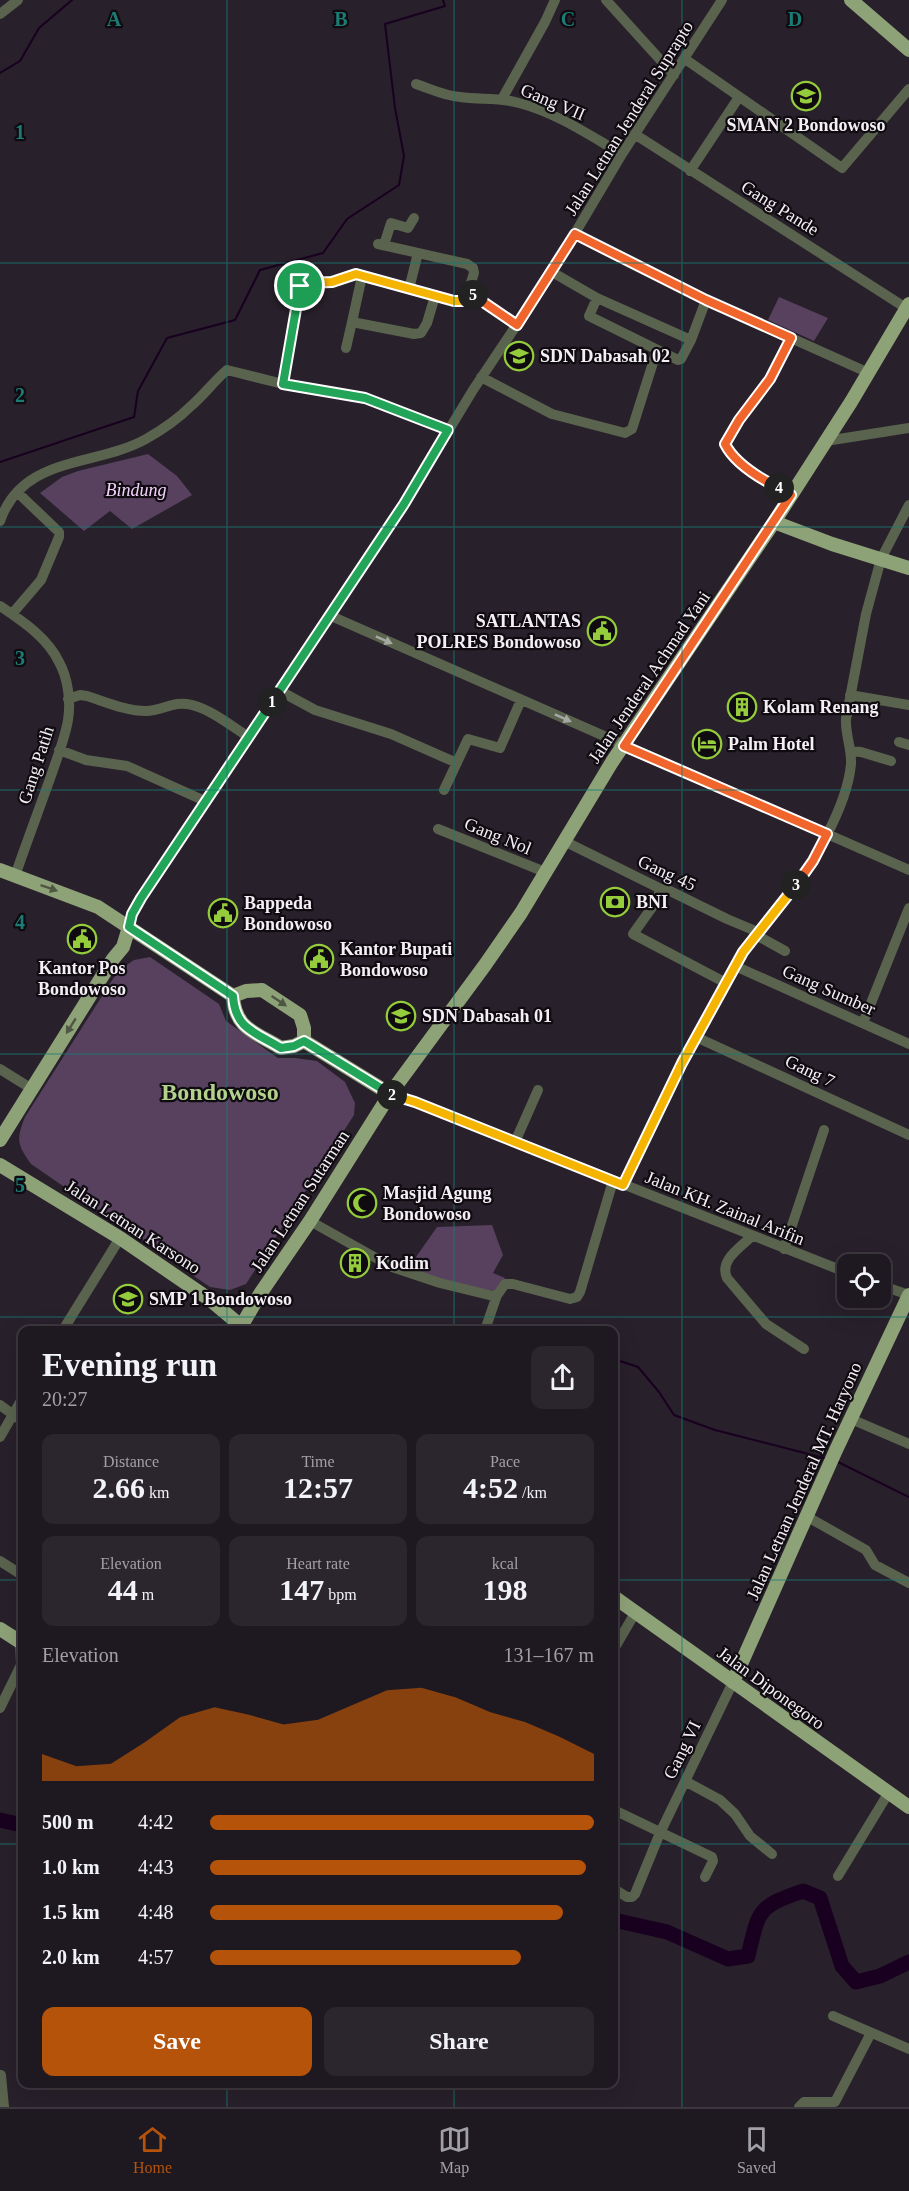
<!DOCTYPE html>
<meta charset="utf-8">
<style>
:root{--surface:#1e1820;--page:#2b252d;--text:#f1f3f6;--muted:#a1a0a5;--line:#3c373e;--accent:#b45309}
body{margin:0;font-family:Georgia,serif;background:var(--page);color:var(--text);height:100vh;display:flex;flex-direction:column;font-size:22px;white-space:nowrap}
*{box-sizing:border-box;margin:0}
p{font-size:20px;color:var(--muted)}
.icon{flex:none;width:33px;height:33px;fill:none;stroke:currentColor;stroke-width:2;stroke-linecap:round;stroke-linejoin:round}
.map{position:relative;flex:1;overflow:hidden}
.details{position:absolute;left:18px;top:1326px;width:600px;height:762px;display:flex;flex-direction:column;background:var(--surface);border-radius:12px;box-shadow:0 6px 24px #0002,0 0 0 2px var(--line)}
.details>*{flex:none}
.fabs{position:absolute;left:837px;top:1254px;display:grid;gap:12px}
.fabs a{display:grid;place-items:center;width:54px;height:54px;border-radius:12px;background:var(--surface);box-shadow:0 6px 24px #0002,0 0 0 2px var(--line);font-size:30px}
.pin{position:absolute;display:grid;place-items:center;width:51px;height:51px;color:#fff;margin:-26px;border:3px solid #fff;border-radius:50%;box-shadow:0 2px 6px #0007}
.km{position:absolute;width:30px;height:30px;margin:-15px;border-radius:50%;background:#222;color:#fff;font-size:16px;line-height:30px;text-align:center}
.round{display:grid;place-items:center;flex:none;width:63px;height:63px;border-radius:12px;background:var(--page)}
.summary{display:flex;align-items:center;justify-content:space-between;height:102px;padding:0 24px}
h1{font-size:33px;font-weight:600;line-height:45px}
.stats{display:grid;grid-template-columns:repeat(3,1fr);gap:9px;height:102px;padding:6px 24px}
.stats div{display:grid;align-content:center;border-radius:12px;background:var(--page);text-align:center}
.stats b{font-size:30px;font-weight:600}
.stats small{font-size:16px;font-weight:400}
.stats p{font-size:16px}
.chart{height:168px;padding:12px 24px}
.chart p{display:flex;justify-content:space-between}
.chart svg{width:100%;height:108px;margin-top:6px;fill:var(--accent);opacity:.7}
.button{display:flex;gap:12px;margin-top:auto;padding:12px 24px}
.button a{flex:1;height:69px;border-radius:12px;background:var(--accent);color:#fff;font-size:24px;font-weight:600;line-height:69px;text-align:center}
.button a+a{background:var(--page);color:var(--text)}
ul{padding:0 24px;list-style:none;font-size:20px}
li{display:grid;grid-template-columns:96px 72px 1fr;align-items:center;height:45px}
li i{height:15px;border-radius:8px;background:var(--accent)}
.tabs{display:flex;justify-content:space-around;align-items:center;height:84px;border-top:2px solid var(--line);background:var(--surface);font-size:16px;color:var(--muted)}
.tabs a{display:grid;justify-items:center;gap:3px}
.tabs .selected{color:var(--accent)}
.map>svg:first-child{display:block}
.green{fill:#58415f}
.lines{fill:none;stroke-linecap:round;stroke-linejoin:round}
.stream{stroke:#190020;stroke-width:2}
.river{stroke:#190020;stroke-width:15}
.minor{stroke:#59634e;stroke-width:10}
.major{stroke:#8ea278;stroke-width:14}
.oneway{fill:#a6a8a2}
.oneway2{fill:#4e5644}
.split-1-casing{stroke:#fff;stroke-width:12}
.split-2-casing{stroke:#fff;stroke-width:12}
.split-3-casing{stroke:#fff;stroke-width:12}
.split-4-casing{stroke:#fff;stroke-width:12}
.split-5-casing{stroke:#fff;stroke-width:12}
.split-6-casing{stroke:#fff;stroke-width:12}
.split-1{stroke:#22a559;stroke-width:8}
.split-2{stroke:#22a559;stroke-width:8}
.split-3{stroke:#f5b400;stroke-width:8}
.split-4{stroke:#f0652b;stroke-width:8}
.split-5{stroke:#f0652b;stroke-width:8}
.split-6{stroke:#f5b400;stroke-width:8}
.grid{fill:none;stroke:#1a7c75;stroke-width:1.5;stroke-opacity:0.55}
.labels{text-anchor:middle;stroke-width:4.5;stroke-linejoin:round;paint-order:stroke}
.street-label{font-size:18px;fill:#f4eef5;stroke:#0f0b10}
.poi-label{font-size:18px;font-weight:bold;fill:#f4eef5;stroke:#0f0b10;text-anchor:start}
.park-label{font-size:18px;font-style:italic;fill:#f2d3fb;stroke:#0f0b10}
.district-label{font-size:24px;font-weight:bold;fill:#b2d28c;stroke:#0f0b10}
.grid-label{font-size:20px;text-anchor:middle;font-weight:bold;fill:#1a7c75;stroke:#0f0b10;stroke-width:4.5;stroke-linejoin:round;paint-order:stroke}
</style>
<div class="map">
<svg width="909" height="2107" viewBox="0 0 909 2107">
<rect width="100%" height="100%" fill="#28202a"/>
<path class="green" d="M779 297 828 318 814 341 768 320Z
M148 454 177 476 192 495 132 529 110 511 84 531 40 493 62 477 78 471Z
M150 957 219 1004 226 1021 278 1058H295L317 1061 345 1082 355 1103 354 1115 246 1284 230 1290 210 1287 31 1164C17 1144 16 1140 25 1117L118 971 134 960Z
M492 1225 503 1255 493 1273 505 1278 497 1291 452 1286 409 1267 437 1227Z"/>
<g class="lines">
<path class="stream" d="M0 73 20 61 39 28 72 0
M0 462 134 417 138 391 167 338 235 320 260 270 323 253 347 219 399 185 404 156 395 108 385 24 445 6 443 0
M614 1359 638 1367 659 1392 674 1415 715 1430 828 1459
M836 1461 909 1497"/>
<path class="river" d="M0 1820 22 1825
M614 1920 667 1932 728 1959 748 1956C759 1910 757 1907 803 1891L820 1898 842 1966 856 1982 880 1976 909 1962"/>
<path class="minor" d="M606 0 674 75
M0 14 18 0
M685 59 842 168 909 89
M416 84C431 89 445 96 460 97 480 100 499 97 519 103 557 113 589 135 622 154
M502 99 545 22 555 0
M636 135 906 308
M690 171 739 97
M575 234 706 300 869 373
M378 244 467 264 473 268 474 273 468 292
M384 245 391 223 408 228 414 218
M552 272 597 298 691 340
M362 276 352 322 414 334 421 333 427 323 435 296
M409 289 418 253
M597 298 589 316 678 360 681 359 691 340 706 300
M791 338 770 379 739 420 725 444C737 468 767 483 791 495
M346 348 352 322
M481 377 552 414 625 433 632 429 657 350
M283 384 299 289 303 283 332 282 356 275 454 301H463L468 292 517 325
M826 441 909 428
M0 521C23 455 96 467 146 439 162 430 178 419 191 406 204 395 214 381 227 370L283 384 365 398 448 430
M0 606C22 621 47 637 59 662 68 678 71 702 68 720 65 738 58 755 52 773 40 807 27 841 15 876
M12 614 41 580 59 537V532L17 492
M331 616 909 870
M280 691 315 710 391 734 457 763
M850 695 909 705
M68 699 80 695 87 696C106 702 126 711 146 711 163 711 173 700 192 705 212 710 231 726 249 737
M899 742 909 745
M59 750 86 760 127 766 205 801
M850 751 861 752 891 761
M444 790 468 739 500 748 521 700
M438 829 545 872
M564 841 661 889 668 890 727 919 758 932
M661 889 653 906 633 934 726 983
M129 927 132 914 141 898 404 504 473 390 552 272 622 154 722 0
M756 935 785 951
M735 966 909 1044
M863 1023 909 908
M696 1037 909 1135
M0 1069 32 1089
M390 1094 415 1102 848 1273
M515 1142 538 1090
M623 1185C659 1107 698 1029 742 955 753 935 770 919 784 901 811 867 847 808 851 764 852 749 845 734 846 719L866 614 881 559 909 505
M310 1221 392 1267 440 1283 493 1296 498 1294 505 1284H513L570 1299 577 1297 580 1292 613 1181
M752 1236C740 1248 719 1260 727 1278L766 1324 804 1349
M784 1249 824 1130
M880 1285 909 1295
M63 1330 120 1238
M485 1330 497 1295
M0 1405 22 1421
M851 1419 909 1444
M0 1437 22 1399
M806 1516 866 1550 875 1565 909 1583
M0 1561 22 1575
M20 1642 21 1665
M614 1649 635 1613
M0 1708 22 1663
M685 1781 720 1800 735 1814 750 1836 772 1854
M614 1810 712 1857 713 1861 705 1877
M838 1876 889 1792
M614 1889 627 1897H632L635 1894 660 1833 733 1682
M833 2016 909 2049
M1 2075 4 2107
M799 2107 804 2102H835L871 2033"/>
<path class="major" d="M851 0 909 50
M774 522 832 544 909 568
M0 870 98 907 233 996
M233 996 246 991 262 990 300 1015 304 1028V1041
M233 996C235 1029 255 1032 281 1048L294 1046 304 1041
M304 1041 390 1094
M0 1140 113 959 123 947 129 927
M0 1165 120 1238 209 1299 246 1330
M239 1330 260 1294 310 1221 390 1094 485 965 521 913 612 762 774 522 851 402 909 304
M614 1597 909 1807
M0 1629 22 1643
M733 1682 836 1450 909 1295"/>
</g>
<defs><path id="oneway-solid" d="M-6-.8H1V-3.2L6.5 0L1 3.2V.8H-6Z" transform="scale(1.5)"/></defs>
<g class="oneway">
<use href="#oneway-solid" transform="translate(384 640) rotate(24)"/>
<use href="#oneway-solid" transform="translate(563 718) rotate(24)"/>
</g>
<g class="oneway2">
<use href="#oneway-solid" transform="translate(49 888) rotate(19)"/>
<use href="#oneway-solid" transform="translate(279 1001) rotate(34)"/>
<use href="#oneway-solid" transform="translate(71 1026) rotate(122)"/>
</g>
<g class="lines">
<g class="split-1-casing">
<path id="split-1" d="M272 702 404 504 448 430 365 398 283 384 300 286"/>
</g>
<g class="split-2-casing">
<path id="split-2" d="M272 702 141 898 132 914 129 927 233 996C235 1029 255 1032 281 1048L294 1046 304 1041 392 1095"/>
</g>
<g class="split-3-casing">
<path id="split-3" d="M392 1095 415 1102 623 1185 682 1063 743 952 796 885"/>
</g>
<g class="split-4-casing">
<path id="split-4" d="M779 488 791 495 624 746 827 834 813 861 796 885"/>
</g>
<g class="split-5-casing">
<path id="split-5" d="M473 295 517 325 575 234 706 300 791 338 770 379 739 420 725 444C735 464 759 478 779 488"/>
</g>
<g class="split-6-casing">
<path id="split-6" d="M300 286 303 283 332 282 356 274 454 301H464L468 292 473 295"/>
</g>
<use href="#split-1" class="split-1"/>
<use href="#split-2" class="split-2"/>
<use href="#split-3" class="split-3"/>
<use href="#split-4" class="split-4"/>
<use href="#split-5" class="split-5"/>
<use href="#split-6" class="split-6"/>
</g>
<path class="grid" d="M227 0V1330M454 0V1330M682 0V2107M0 263H909M0 527H909M0 790H909M0 1054H909M0 1317H909M0 1580H22M614 1580H909M0 1844H22M614 1844H909M227 2084V2107M454 2084V2107"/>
<defs>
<g id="school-ring" transform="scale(1.5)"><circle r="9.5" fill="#0f0b10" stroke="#94cc3c" stroke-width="1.5"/><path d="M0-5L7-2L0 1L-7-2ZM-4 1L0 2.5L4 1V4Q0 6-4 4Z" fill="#94cc3c"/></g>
<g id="civic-ring" transform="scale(1.5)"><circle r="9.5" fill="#0f0b10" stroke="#94cc3c" stroke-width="1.5"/><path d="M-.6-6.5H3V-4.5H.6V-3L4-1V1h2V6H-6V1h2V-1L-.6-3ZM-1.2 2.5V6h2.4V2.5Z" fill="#94cc3c"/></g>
<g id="building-ring" transform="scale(1.5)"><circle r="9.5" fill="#0f0b10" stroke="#94cc3c" stroke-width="1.5"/><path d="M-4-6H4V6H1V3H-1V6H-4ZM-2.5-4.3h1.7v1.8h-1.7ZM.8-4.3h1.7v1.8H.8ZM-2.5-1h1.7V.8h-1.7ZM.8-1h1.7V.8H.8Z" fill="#94cc3c"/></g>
<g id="hotel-ring" transform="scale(1.5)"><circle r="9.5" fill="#0f0b10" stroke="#94cc3c" stroke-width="1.5"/><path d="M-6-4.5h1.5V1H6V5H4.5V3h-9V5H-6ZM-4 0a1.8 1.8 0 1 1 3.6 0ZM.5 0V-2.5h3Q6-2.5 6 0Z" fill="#94cc3c"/></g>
<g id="bank-ring" transform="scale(1.5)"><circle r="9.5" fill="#0f0b10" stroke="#94cc3c" stroke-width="1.5"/><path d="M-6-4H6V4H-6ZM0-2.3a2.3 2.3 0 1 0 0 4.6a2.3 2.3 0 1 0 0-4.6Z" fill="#94cc3c"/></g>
<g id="mosque-ring" transform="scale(1.5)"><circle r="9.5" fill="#0f0b10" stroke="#94cc3c" stroke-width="1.5"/><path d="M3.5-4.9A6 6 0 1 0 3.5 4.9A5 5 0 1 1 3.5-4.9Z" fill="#94cc3c"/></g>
</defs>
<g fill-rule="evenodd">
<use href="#school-ring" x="806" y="96"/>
<use href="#school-ring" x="519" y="356"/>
<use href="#civic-ring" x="602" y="631"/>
<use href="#building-ring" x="742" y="707"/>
<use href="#hotel-ring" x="707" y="744"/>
<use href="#bank-ring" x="615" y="902"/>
<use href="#civic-ring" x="223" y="913"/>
<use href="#civic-ring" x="82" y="939"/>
<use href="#civic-ring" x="319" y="959"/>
<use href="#school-ring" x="401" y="1016"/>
<use href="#mosque-ring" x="362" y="1203"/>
<use href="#building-ring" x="355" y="1263"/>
<use href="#school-ring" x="128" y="1299"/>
</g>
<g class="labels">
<g class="street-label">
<text transform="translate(553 102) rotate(23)" y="6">Gang VII</text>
<text transform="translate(629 118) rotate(-58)" y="6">Jalan Letnan Jenderal Suprapto</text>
<text transform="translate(780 208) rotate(32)" y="6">Gang Pande</text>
<text transform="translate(649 677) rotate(-56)" y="6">Jalan Jenderal Achmad Yani</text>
<text transform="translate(36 765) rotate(-72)" y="6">Gang Patih</text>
<text transform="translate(498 836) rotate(22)" y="6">Gang Nol</text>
<text transform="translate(667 873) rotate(25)" y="6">Gang 45</text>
<text transform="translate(829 990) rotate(24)" y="6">Gang Sumber</text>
<text transform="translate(810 1071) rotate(25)" y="6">Gang 7</text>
<text transform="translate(300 1201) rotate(-57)" y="6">Jalan Letnan Sutarman</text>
<text transform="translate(725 1208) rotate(22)" y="6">Jalan KH. Zainal Arifin</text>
<text transform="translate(133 1227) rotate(33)" y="6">Jalan Letnan Karsono</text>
<text transform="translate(804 1481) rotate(-66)" y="6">Jalan Letnan Jenderal MT. Haryono</text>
<text transform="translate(771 1688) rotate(36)" y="6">Jalan Diponegoro</text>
<text transform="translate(682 1750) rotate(-64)" y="6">Gang VI</text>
</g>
<g class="poi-label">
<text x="806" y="131" text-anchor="middle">SMAN 2 Bondowoso</text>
<text x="540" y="362">SDN Dabasah 02</text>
<text x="581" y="627" text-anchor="end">SATLANTAS<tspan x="581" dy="21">POLRES Bondowoso</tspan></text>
<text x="763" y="713">Kolam Renang</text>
<text x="728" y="750">Palm Hotel</text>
<text x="636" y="908">BNI</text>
<text x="244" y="909">Bappeda<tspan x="244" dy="21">Bondowoso</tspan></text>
<text x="340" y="955">Kantor Bupati<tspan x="340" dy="21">Bondowoso</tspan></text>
<text x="82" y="974" text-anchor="middle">Kantor Pos<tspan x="82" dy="21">Bondowoso</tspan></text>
<text x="422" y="1022">SDN Dabasah 01</text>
<text x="383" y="1199">Masjid Agung<tspan x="383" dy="21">Bondowoso</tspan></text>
<text x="376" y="1269">Kodim</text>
<text x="149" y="1305">SMP 1 Bondowoso</text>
</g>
<g class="park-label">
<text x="136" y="496">Bindung</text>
</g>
<g class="district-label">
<text x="220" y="1100">Bondowoso</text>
</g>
</g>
<g class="grid-label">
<text x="114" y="26">A</text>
<text x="341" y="26">B</text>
<text x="568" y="26">C</text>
<text x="795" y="26">D</text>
<text x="20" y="139">1</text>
<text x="20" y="402">2</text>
<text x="20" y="665">3</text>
<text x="20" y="929">4</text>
<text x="20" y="1192">5</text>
</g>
</svg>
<div class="fabs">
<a><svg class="icon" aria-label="locate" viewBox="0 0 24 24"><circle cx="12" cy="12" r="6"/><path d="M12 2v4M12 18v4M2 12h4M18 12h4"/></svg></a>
</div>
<div class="pin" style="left:300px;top:286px;background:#1e9e55"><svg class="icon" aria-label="arrive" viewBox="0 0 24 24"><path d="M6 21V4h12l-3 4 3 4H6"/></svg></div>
<b class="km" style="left:272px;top:702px">1</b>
<b class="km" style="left:392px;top:1095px">2</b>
<b class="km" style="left:796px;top:885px">3</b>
<b class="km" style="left:779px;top:488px">4</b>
<b class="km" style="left:473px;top:295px">5</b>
<section class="details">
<div class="summary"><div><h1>Evening run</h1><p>20:27</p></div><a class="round"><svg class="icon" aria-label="share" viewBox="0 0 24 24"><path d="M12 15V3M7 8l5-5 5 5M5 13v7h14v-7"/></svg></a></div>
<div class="stats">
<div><p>Distance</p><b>2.66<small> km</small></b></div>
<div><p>Time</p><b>12:57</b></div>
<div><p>Pace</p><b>4:52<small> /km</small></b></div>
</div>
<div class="stats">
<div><p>Elevation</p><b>44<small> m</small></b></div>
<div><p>Heart rate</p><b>147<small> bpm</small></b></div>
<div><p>kcal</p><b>198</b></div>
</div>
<div class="chart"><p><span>Elevation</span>131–167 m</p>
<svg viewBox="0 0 160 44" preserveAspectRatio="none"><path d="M0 44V33L10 38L20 37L30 28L40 18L50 14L60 17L70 21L80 19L90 13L100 7L110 6L120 10L130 16L140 20L150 26L160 33V44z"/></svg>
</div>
<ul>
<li><b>500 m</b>4:42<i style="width:100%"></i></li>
<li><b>1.0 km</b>4:43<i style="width:98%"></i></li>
<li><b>1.5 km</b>4:48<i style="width:92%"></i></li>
<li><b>2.0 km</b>4:57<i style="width:81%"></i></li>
</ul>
<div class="button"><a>Save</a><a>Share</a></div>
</section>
</div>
<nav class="tabs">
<a class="selected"><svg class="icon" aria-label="home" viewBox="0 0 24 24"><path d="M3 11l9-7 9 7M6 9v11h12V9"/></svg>Home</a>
<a><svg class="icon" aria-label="map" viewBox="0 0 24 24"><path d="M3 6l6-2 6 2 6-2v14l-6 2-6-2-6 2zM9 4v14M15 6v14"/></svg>Map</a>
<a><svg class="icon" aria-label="saved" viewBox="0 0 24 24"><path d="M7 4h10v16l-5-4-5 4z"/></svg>Saved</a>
</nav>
